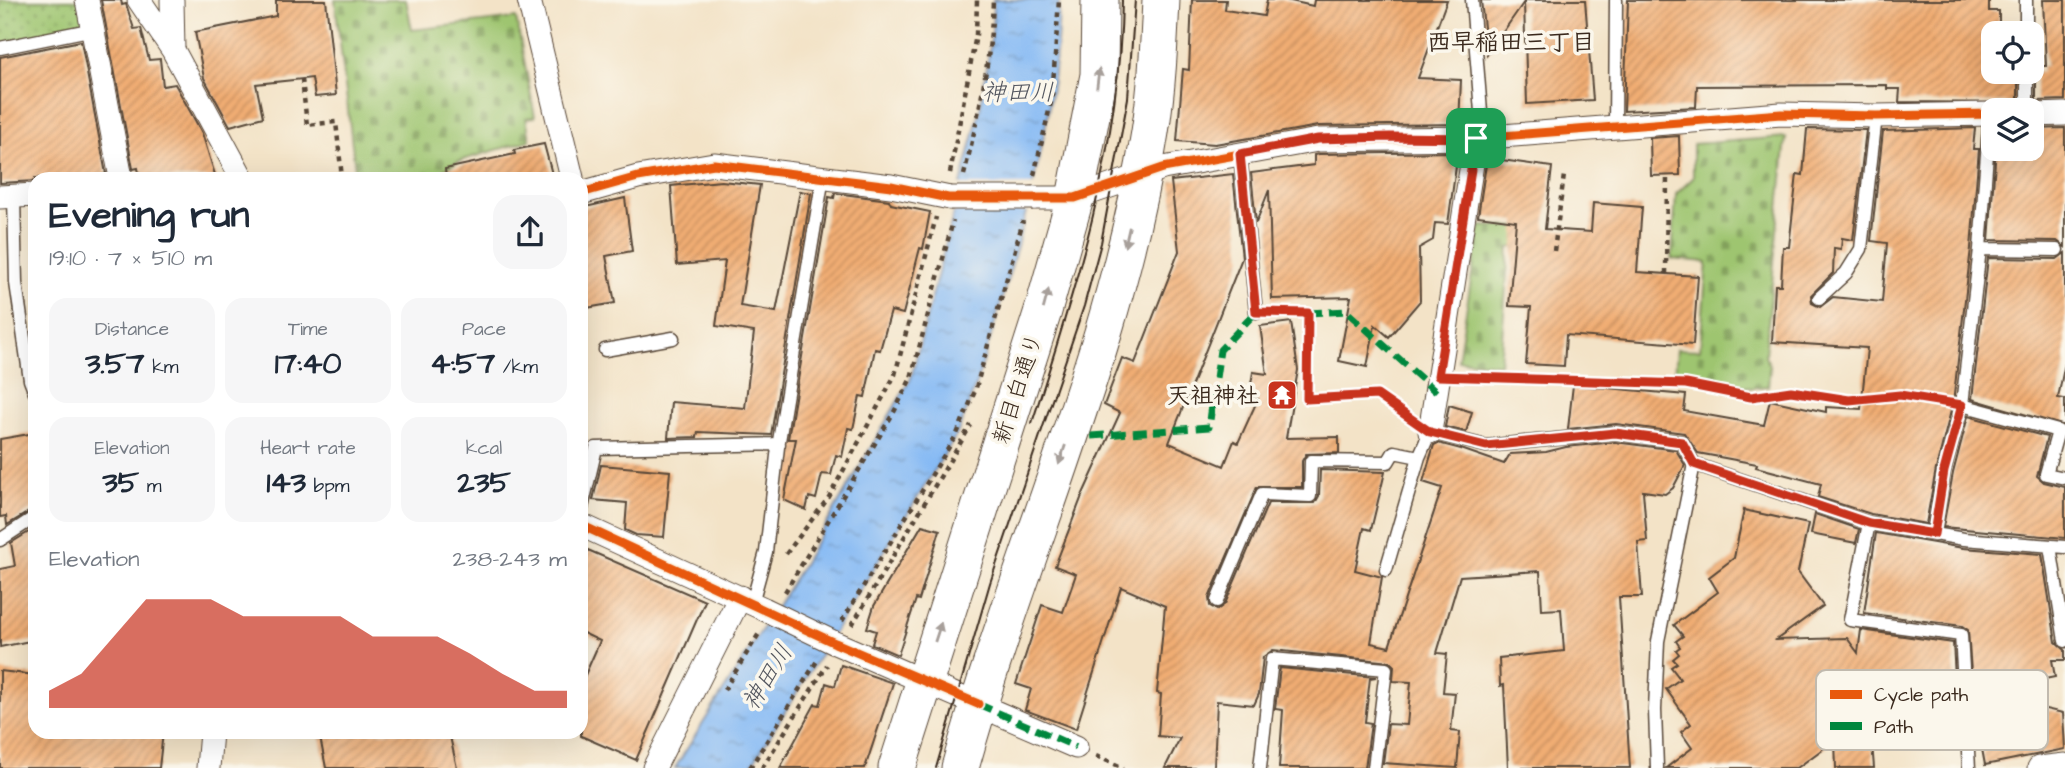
<!DOCTYPE html>
<meta charset="utf-8">
<style>
:root{--surface:#fff;--page:#f6f6f7;--text:#1f2937;--muted:#747a83;--accent:#c8321e}
body{margin:0;font-family:"Architects Daughter","Klee One",sans-serif;background:var(--page);color:var(--text);height:100vh;display:flex;flex-direction:column;font-size:26px;white-space:nowrap}
*{box-sizing:border-box;margin:0}
p{font-size:23px;color:var(--muted)}
.icon{flex:none;width:38px;height:38px;fill:none;stroke:currentColor;stroke-width:2;stroke-linecap:round;stroke-linejoin:round}
.map{position:relative;flex:1;overflow:hidden}
.details{position:absolute;left:28px;top:172px;width:560px;height:567px;display:flex;flex-direction:column;background:var(--surface);border-radius:21px;box-shadow:0 7px 28px #0002}
.details>*{flex:none}
.tools{position:absolute;left:1981px;top:21px;display:grid;gap:14px}
.tools a{display:grid;place-items:center;width:63px;height:63px;border-radius:14px;background:var(--surface);box-shadow:0 7px 28px #0002;font-size:35px}
.pin{position:absolute;display:grid;place-items:center;width:60px;height:60px;color:#fff;margin:-30px;border-radius:14px;box-shadow:0 4px 10px #0006}
.round{display:grid;place-items:center;flex:none;width:74px;height:74px;border-radius:21px;background:var(--page)}
.head{display:flex;align-items:center;justify-content:space-between;height:119px;padding:0 21px}
h1{font-size:38px;font-weight:700;line-height:52px}
.metrics{display:grid;grid-template-columns:repeat(3,1fr);gap:10px;height:119px;padding:7px 21px}
.metrics div{display:grid;align-content:center;border-radius:18px;background:var(--page);text-align:center}
.metrics b{font-size:30px;font-weight:700}
.metrics small{font-size:19px;font-weight:400}
.metrics p{font-size:19px}
.chart{height:196px;padding:14px 21px}
.chart p{display:flex;justify-content:space-between}
.chart svg{width:100%;height:126px;margin-top:7px;fill:var(--accent);opacity:.7}
.map>svg:first-child{display:block}
.cemetery{fill:url(#cemetery-stones);stroke:#6c7847;stroke-width:2}
.park{fill:url(#park-dots);stroke:#6c7847;stroke-width:2}
.water{fill:url(#water-ripples);stroke:#607289;stroke-width:2}
.pier{fill:#f3e3c7}
.building{fill:url(#building-hatch)}
.lines{fill:none;stroke-linecap:round;stroke-linejoin:round}
.lane-casing{stroke:#574637;stroke-width:15}
.street-casing{stroke:#574637;stroke-width:25}
.primary-casing{stroke:#574637;stroke-width:39}
.path{stroke:#574637;stroke-width:4.5;stroke-dasharray:5 5;stroke-linecap:butt}
.lane{stroke:#fff;stroke-width:12}
.street{stroke:#fff;stroke-width:23}
.primary{stroke:#fff;stroke-width:37}
.tram{stroke:#3b2a1e;stroke-width:2}
.street-bridge-casing{stroke:#574637;stroke-width:25;stroke-linecap:butt}
.street-bridge{stroke:#fff;stroke-width:23}
.quiet{stroke:#00873e;stroke-width:7;stroke-dasharray:14 7;stroke-linecap:butt}
.cycleway-casing{stroke:#fbf7ec;stroke-width:13}
.cycleway{stroke:#e8590c;stroke-width:9}
.oneway{fill:#a79f9a}
.route-casing{stroke:#fff;stroke-width:14}
.route{stroke:#c8321e;stroke-width:9}
.labels{text-anchor:middle;stroke-width:7;stroke-linejoin:round;paint-order:stroke}
.street-label{font-size:23px;fill:#3b2a1e;stroke:#fbf7ec}
.poi-label{font-size:23px;font-weight:bold;fill:#3b2a1e;stroke:#fbf7ec;text-anchor:end}
.neighbourhood-label{font-size:24px;font-weight:bold;fill:#3b2a1e;stroke:#fbf7ec}
.water-label{font-size:24px;font-style:italic;fill:#52555e;stroke:#fbf7ec}
.key{fill:#fbf7ec;stroke:#c1baae;stroke-width:2}
.key-label{font-size:19px;fill:#3b2a1e}
</style>
<div class="map">
<svg width="2065" height="768" viewBox="0 0 2065 768">
<defs>
<pattern id="cemetery-stones" width="16" height="16" patternUnits="userSpaceOnUse" patternTransform="scale(1.75)"><rect width="16" height="16" fill="#9ec570"/><path d="M2 7V4a2 2 0 0 1 4 0v3zM10 15v-3a2 2 0 0 1 4 0v3z" fill="#82a05b"/></pattern>
<pattern id="park-dots" width="8" height="8" patternUnits="userSpaceOnUse" patternTransform="scale(1.75)"><rect width="8" height="8" fill="#9ec570"/><path d="M2 2h.1M6 6h.1" fill="none" stroke="#82a05b" stroke-width="1.8" stroke-linecap="round"/></pattern>
<pattern id="water-ripples" width="26" height="14" patternUnits="userSpaceOnUse" patternTransform="scale(1.75)"><rect width="26" height="14" fill="#86baf4"/><path d="M2 4q2-2 4 0t4 0M15 11q2-2 4 0t4 0" fill="none" stroke="#6f97c5"/></pattern>
<pattern id="building-hatch" width="6" height="6" patternUnits="userSpaceOnUse" patternTransform="scale(1.75)"><rect width="6" height="6" fill="#f1ad73"/><path d="M-1 1l2-2M0 6l6-6M5 7l2-2" fill="none" stroke="#c48d5e"/></pattern>
</defs>
<rect width="100%" height="100%" fill="#fbf7ec"/>
<filter id="ink" filterUnits="userSpaceOnUse"><feTurbulence type="fractalNoise" baseFrequency=".0143" numOctaves="2"/><feDisplacementMap in="SourceGraphic" scale="14" xChannelSelector="R" yChannelSelector="G"/><feConvolveMatrix kernelMatrix="1 2 1 2 8 2 1 2 1" color-interpolation-filters="sRGB"/></filter>
<filter id="wash" filterUnits="userSpaceOnUse"><feTurbulence type="fractalNoise" baseFrequency=".00686" numOctaves="4" result="noise"/><feDisplacementMap in="SourceGraphic" scale="28" xChannelSelector="R" yChannelSelector="G"/><feGaussianBlur stdDeviation="1.57" result="paint"/><feColorMatrix in="noise" values="0 0 0 0 0 0 0 0 0 0 0 0 0 0 0 0 0 1.4 0 .05"/><feComposite in="paint" operator="in"/></filter>
<g filter="url(#wash)">
<rect width="100%" height="100%" fill="#f3e3c7"/>
<path class="cemetery" d="M335 0H406L412 30 516 18 535 117 526 118 530 140 459 161 429 178H356Z
M1786 137 1765 356 1770 366 1768 386 1751 388 1675 374 1677 349 1700 350 1707 262 1672 259 1676 194 1693 178V144Z
M1480 226 1524 227 1519 246 1509 248 1500 364 1458 360Z"/>
<path class="park" d="M0 0H79L85 26 0 45Z"/>
<path class="water" d="M993 0H1059C1058 96 1033 190 1007 282 992 333 978 384 957 434L750 768H675L802 566 911 378 980 110 992 33Z"/>
<path class="pier" d="M958 185H1035L1029 212H951Z"/>
<g id="blocks">
<path class="building" d="M101 0H121L122 5 126 4 134 29 141 28 149 60 160 59 163 86 175 84 202 133 216 178H140L138 168 133 169Z
M276 0H326L336 95 315 97 312 78 256 84 263 117 230 126 204 78 195 32 276 16Z
M1192 0H1226L1225 10 1264 16 1267 0H1286L1313 6 1314 0H1447L1418 78 1461 80 1459 124 1318 126 1215 144 1177 141 1183 69 1189 70Z
M1481 0H1585L1593 100 1527 104 1524 2 1487 55Z
M1628 0H1989V11H1999V33H1993V72H2018V103L1899 102 1900 89H1887V85L1697 86 1696 107 1624 111Z
M2043 0H2065V100L2036 101V72H2042V66H2046Z
M81 41 106 174 85 178H35V181L0 183V57Z
M1975 128 1973 149H1979L1971 248 1953 403 1936 469 1926 524 1871 514 1818 497 1821 484 1756 467 1757 464 1698 453 1684 433 1616 424 1568 429 1573 385 1686 395 1684 411 1764 425 1770 400 1826 412V407L1861 409 1867 348 1772 342 1775 285H1781L1783 247H1789L1797 174 1803 175 1807 129 1866 130 1853 240 1842 238 1841 249 1834 248 1833 273 1811 295 1812 303 1820 307 1833 297 1882 302 1887 243 1871 241 1883 131Z
M2065 128V247L2057 241 1989 240 1996 149H2032V129Z
M1679 136 1680 175 1651 176 1650 138Z
M544 144 553 178H446L445 169 515 154 514 150Z
M1458 152 1448 224 1435 223 1433 240 1419 248 1420 301 1389 337 1375 325 1367 367 1339 361 1351 297 1272 299 1269 190 1256 223 1251 173 1314 165V155L1319 154Z
M1487 158 1552 167 1545 229 1591 232 1593 203 1642 207 1637 272 1698 276 1693 345 1566 335 1564 366 1526 364 1531 307 1509 306 1516 221 1478 216Z
M1233 174 1242 258 1169 443 1224 466 1234 441 1238 443 1258 399 1249 397 1253 372 1267 374 1260 326 1291 322 1298 370 1286 438 1339 437V453L1306 454 1302 461V487H1257L1209 598 1210 606 1217 610 1225 604 1268 503H1315L1319 496 1320 470 1385 472 1371 530 1364 528 1355 570 1382 577 1371 643 1389 647 1442 488 1423 482 1434 445 1438 443 1461 449 1504 464 1510 454 1546 452 1566 447 1615 442 1676 450 1685 465 1673 488 1665 494 1643 491 1647 541 1638 542 1642 597H1619L1630 768H1508L1504 685 1500 686 1499 658 1564 651 1561 609 1542 610 1540 571 1460 576 1437 653 1447 654 1443 692 1455 693 1451 731 1460 732 1457 768 1383 763 1388 724 1407 725 1411 682 1393 681 1394 666 1390 662 1273 650 1263 657 1259 694 1254 705 1217 701 1214 768H1165L1180 738 1158 736 1161 694 1157 693 1165 606 1121 587 1076 729 1025 710 1031 689 1016 684 1042 605 1063 612 1076 574 1055 566 1082 496 1120 413 1104 405 1122 358 1135 363 1179 251 1171 181Z
M721 181 760 185 740 306 776 312 800 191 811 193 771 435 698 432 697 437 668 438 671 402 745 408 754 332 716 326 725 261 677 265 671 186Z
M835 193 889 200 891 204 930 212 923 249 920 248 903 314 891 311 880 350 875 349 865 397 860 396 853 429 848 428 842 457 836 455 831 475 822 474 816 499 809 497 806 510 784 500 796 439H788L829 197 834 198Z
M625 198 632 251 606 256 615 303 581 309V208Z
M2065 253V363L2058 398 2065 399V426L1972 399 1988 258 2057 259Z
M1449 405 1472 412 1466 432 1445 427Z
M1968 416 2047 437 2037 476 2044 482 2065 487V538L1943 527 1953 473Z
M35 433V508L7 525 6 516 0 517V439Z
M601 465 670 471 664 537 636 535 625 530 627 503 593 500Z
M1744 510 1808 524 1798 572 1823 606 1776 640 1847 638 1858 653 1861 630 1953 643 1958 728 1871 730 1874 768H1836L1835 740 1797 768H1666L1692 748 1681 732 1691 724 1666 689 1680 679 1671 667 1677 663 1673 659 1679 654 1676 650 1680 647 1676 641 1683 636 1674 625 1718 592 1709 577 1734 558Z
M1815 514 1859 529 1856 543 1811 534Z
M922 525 940 530 919 600 916 599 898 655 872 644 876 631 867 628 874 606Z
M32 530 35 546V640L0 647V569L15 566 11 543Z
M1876 533 1963 548 2042 554 2056 642 2065 650V660H2052L2055 677 1976 693 2063 713 2065 749 1985 765 1978 727 1975 728 1968 630 1962 626 1864 613Z
M581 547 705 601 636 760 581 736V684L600 641 581 632Z
M841 665 893 683 865 768H780L815 704 820 705 826 683 835 686Z
M1280 668 1376 677 1370 678 1365 722 1371 723 1365 768H1279L1283 710 1275 709Z
M0 671 35 675V732H163L159 768H0Z
M319 732H449L457 768H326Z"/>
</g>
</g>
<g filter="url(#ink)">
<use href="#blocks" fill-opacity="0" stroke="#574637" stroke-width="2"/>
<g class="lines">
<g class="lane-casing">
<path id="lane" d="M1472 0 1483 137
M2026 0V33
M0 48 94 29
M2027 72V110
M1615 128 1616 0
M1240 154 1256 312
M14 197 16 283 30 380 35 393
M1980 249 2057 250
M1819 298 1846 273 1861 249 1876 116
M605 350 673 338
M1962 405 2058 431 2046 474 2065 478
M581 512 596 448 779 444
M1869 523 1850 620 1961 635 1969 768
M1933 534 1944 471 1962 405 1980 249 1990 113
M0 540 35 517
M2050 546 2065 641
M1386 570 1419 457 1430 432 1486 446 1615 433 1682 442 1694 464
M1217 601 1262 494 1310 496 1311 461 1388 462 1394 452 1419 457
M752 603 766 552 778 447 823 177
M1260 768 1272 659 1386 669 1374 768
M1657 768 1655 710 1658 641 1694 464 1869 523 1964 539 2065 547"/>
</g>
<g class="street-casing">
<path id="street" d="M87 0 121 178
M139 0 173 50
M172 0 173 50 242 178
M529 0 572 178
M2032 115 2065 114
M581 193 638 177 714 164 891 186 950 198
M0 197 35 195
M1033 198H1075L1163 168 1318 140 1476 138 1781 114 1876 116 1993 114
M1430 432 1476 138
M581 525 764 609
M835 643 1076 747
M208 768 211 732
M654 768 740 597
M2039 768 2065 765"/>
</g>
<g class="primary-casing">
<path id="primary" d="M897 768 1043 311 1075 198 1099 75 1100 0
M960 768C1019 555 1116 351 1150 132 1157 89 1159 44 1161 0"/>
</g>
<path class="path" d="M302 79 307 125 336 122 342 178
M950 173 976 35 977 0
M964 175C978 117 991 60 993 0
M1034 175 1052 98 1059 0
M1554 251 1564 175
M1666 274 1667 176
M1275 312 1308 313 1307 399 1377 395 1409 417
M1464 377 1686 384 1751 397 1792 391 1849 400 1900 395 1945 402
M786 554 829 497 895 375 936 217
M785 592 894 412 911 378 953 221
M842 621 957 434 975 391 1023 221
M852 625 971 425
M724 690 760 632
M1096 756 1124 768
M750 768 817 661
M762 768 827 665"/>
<use href="#lane" class="lane"/>
<use href="#street" class="street"/>
<use href="#primary" class="primary"/>
<path class="tram" d="M1032 423C1077 285 1120 147 1122 0
M936 768 990 583 1084 306 1101 243 1128 98 1135 0"/>
<g class="street-bridge-casing">
<path id="street-bridge" d="M950 198H1033
M764 609 835 643"/>
</g>
<use href="#street-bridge" class="street-bridge"/>
<path class="quiet" d="M1308 313 1346 311 1436 392
M1091 436 1209 427 1220 350 1256 312
M978 704 1076 747"/>
<g class="cycleway-casing">
<path id="cycleway" d="M581 193 638 177 714 164 891 186 948 198H1075L1163 168 1318 140 1476 138 1781 114 1876 116 1993 114
M581 525 835 643 978 704"/>
</g>
<use href="#cycleway" class="cycleway"/>
</g>
<defs><path id="oneway-solid" d="M-6-.8H1V-3.2L6.5 0L1 3.2V.8H-6Z" transform="scale(1.75)"/></defs>
<g class="oneway">
<use href="#oneway-solid" transform="translate(1098 78) rotate(-83)"/>
<use href="#oneway-solid" transform="translate(1127 237) rotate(103)"/>
<use href="#oneway-solid" transform="translate(1046 299) rotate(-75)"/>
<use href="#oneway-solid" transform="translate(1062 455) rotate(109)"/>
<use href="#oneway-solid" transform="translate(938 632) rotate(-72)"/>
</g>
</g>
<g class="lines" filter="url(#ink)">
<g class="route-casing">
<path id="route" d="M1390 137 1476 138 1438 376 1686 384 1751 397 1791 391 1849 400 1900 395 1962 405 1944 471 1934 534 1869 523 1694 464 1682 442 1615 433 1486 446 1430 432 1377 395 1307 399 1308 313 1256 312 1240 154 1318 139Z"/>
</g>
<use href="#route" class="route"/>
</g>
<defs>
<g id="temple-square" transform="scale(1.575)"><rect x="-9" y="-9" width="18" height="18" rx="4" fill="#c8321e" stroke="#fbf7ec"/><path d="M0-6L5-2H3V0L6.5 2.5H4V6H1.5V3h-3V6H-4V2.5H-6.5L-3 0V-2H-5Z" fill="#fff"/></g>
</defs>
<g fill-rule="evenodd">
<use href="#temple-square" x="1282" y="395"/>
</g>
<g class="labels">
<g class="street-label">
<text transform="translate(1017 388) rotate(-72)" y="8">新目白通り</text>
</g>
<g class="poi-label">
<text x="1259" y="403">天祖神社</text>
</g>
<g class="neighbourhood-label">
<text x="1511" y="50">西早稲田三丁目</text>
</g>
<g class="water-label">
<text x="1018" y="100">神田川</text>
<text transform="translate(767 677) rotate(-58)" y="8">神田川</text>
</g>
</g>
<rect x="1816" y="670" width="232" height="80" rx="10" class="key"/>
<rect x="1830" y="690" width="32" height="9" fill="#e8590c"/>
<rect x="1830" y="722" width="32" height="8" fill="#00873e"/>
<g class="key-label">
<text x="1874" y="701">Cycle path</text>
<text x="1874" y="733">Path</text>
</g>
</svg>
<div class="tools">
<a><svg class="icon" aria-label="locate" viewBox="0 0 24 24"><circle cx="12" cy="12" r="6"/><path d="M12 2v4M12 18v4M2 12h4M18 12h4"/></svg></a>
<a><svg class="icon" aria-label="layers" viewBox="0 0 24 24"><path d="M12 4l9 5-9 5-9-5zM3 14l9 5 9-5"/></svg></a>
</div>
<div class="pin" style="left:1476px;top:138px;background:#1e9e55"><svg class="icon" aria-label="arrive" viewBox="0 0 24 24"><path d="M6 21V4h12l-3 4 3 4H6"/></svg></div>
<section class="details">
<div class="head"><div><h1>Evening run</h1><p>19:10 · 7 × 510 m</p></div><a class="round"><svg class="icon" aria-label="share" viewBox="0 0 24 24"><path d="M12 15V3M7 8l5-5 5 5M5 13v7h14v-7"/></svg></a></div>
<div class="metrics">
<div><p>Distance</p><b>3.57<small> km</small></b></div>
<div><p>Time</p><b>17:40</b></div>
<div><p>Pace</p><b>4:57<small> /km</small></b></div>
</div>
<div class="metrics">
<div><p>Elevation</p><b>35<small> m</small></b></div>
<div><p>Heart rate</p><b>143<small> bpm</small></b></div>
<div><p>kcal</p><b>235</b></div>
</div>
<div class="chart"><p><span>Elevation</span>238–243 m</p>
<svg viewBox="0 0 160 44" preserveAspectRatio="none"><path d="M0 44V38L10 32L20 19L30 6L40 6L50 6L60 12L70 12L80 12L90 12L100 19L110 19L120 19L130 25L140 32L150 38L160 38V44z"/></svg>
</div>
</section>
</div>
